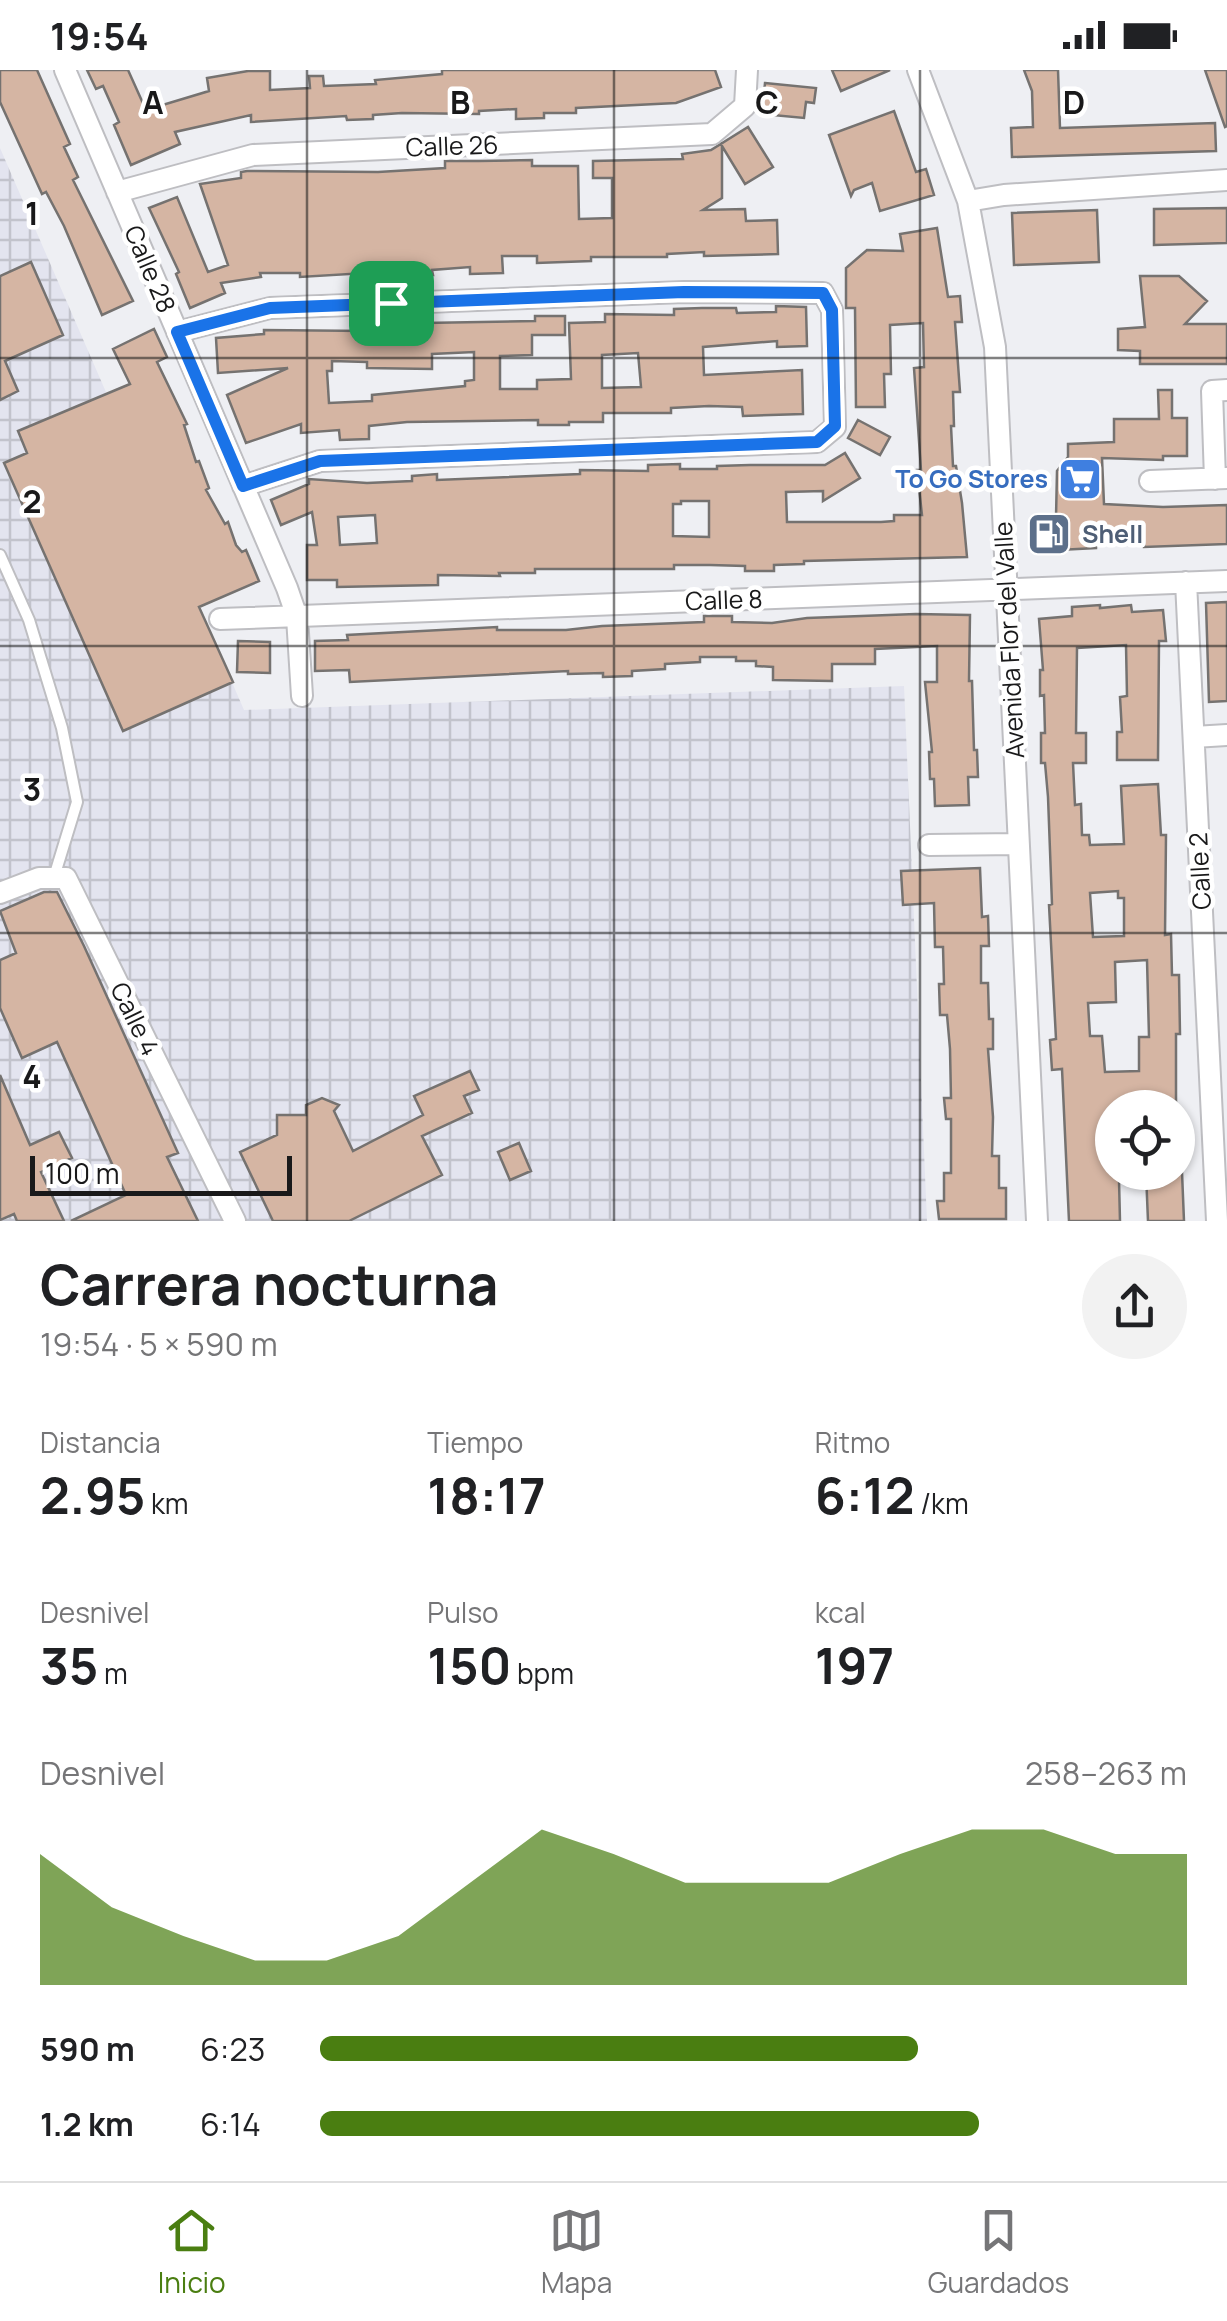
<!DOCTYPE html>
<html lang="es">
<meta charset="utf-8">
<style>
:root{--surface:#fff;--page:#f2f2f2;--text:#202124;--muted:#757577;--line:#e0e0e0;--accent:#4a7e11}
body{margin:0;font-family:Manrope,sans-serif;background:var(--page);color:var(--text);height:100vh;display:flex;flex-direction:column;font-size:38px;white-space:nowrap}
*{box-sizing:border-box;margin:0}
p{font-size:32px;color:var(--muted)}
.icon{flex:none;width:55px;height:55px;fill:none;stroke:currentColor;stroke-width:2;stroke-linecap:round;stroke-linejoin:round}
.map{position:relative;height:1151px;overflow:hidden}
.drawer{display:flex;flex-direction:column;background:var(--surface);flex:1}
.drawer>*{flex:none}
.tools{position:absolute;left:1095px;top:1020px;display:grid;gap:20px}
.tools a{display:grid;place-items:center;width:100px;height:100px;border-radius:50%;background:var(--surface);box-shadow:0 2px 8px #0004;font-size:50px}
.scale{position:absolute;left:30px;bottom:25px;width:262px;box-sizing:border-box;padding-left:10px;border:5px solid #19191a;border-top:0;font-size:28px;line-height:35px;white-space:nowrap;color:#19191a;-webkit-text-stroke:8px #fff;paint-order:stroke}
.pin{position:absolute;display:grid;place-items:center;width:85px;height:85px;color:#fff;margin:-42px;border-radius:20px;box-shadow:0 5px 15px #0006}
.round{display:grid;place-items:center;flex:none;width:105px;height:105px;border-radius:52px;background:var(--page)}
.headline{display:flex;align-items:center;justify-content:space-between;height:170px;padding:0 40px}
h1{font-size:55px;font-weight:700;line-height:75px}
.stats{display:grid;grid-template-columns:repeat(3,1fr);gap:15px;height:170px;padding:10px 40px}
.stats div{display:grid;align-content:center}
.stats b{font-size:50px;font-weight:700}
.stats small{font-size:28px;font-weight:400}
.stats p{font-size:28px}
.chart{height:280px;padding:20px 40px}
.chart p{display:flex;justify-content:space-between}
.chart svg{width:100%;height:180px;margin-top:10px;fill:var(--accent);opacity:.7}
ul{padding:0 40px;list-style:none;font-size:32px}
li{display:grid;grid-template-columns:160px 120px 1fr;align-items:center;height:75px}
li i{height:25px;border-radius:12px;background:var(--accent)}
.status{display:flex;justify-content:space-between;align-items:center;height:70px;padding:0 50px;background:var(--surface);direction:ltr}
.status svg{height:28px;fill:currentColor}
.menu{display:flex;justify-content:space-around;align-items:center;height:140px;border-top:2px solid var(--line);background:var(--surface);font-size:28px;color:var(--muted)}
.menu a{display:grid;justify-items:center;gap:5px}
.menu .on{color:var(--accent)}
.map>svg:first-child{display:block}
.industrial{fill:url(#industrial-grid)}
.building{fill:#d5b5a3;stroke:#757270;stroke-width:2.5;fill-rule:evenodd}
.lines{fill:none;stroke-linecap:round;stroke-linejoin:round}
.service-casing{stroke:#bebec2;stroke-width:14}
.minor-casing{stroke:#bebec2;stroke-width:24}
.service{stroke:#fff;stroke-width:10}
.minor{stroke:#fff;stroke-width:20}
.route-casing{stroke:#fff;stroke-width:20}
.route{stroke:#1a73e8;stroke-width:12}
.grid{fill:none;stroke:#19191a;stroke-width:2.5;stroke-opacity:0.55}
.labels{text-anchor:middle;stroke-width:9;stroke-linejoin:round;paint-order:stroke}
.street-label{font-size:25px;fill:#19191a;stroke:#fff}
.shop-label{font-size:25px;font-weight:bold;fill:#366cbe;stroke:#fff;text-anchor:end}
.service-label{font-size:25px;font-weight:bold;fill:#4e5e75;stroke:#fff;text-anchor:start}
.grid-label{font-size:32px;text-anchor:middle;font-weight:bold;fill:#19191a;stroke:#fff;stroke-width:9;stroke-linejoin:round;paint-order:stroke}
</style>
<div class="status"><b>19:54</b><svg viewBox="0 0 49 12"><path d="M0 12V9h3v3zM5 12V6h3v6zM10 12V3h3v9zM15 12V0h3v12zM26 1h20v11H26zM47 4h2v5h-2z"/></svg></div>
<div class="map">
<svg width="1227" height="1151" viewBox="0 0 1227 1151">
<defs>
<pattern id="industrial-grid" width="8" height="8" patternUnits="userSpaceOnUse" patternTransform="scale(2.5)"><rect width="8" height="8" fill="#e3e4ef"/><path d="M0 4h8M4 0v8" fill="none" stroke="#c2c3cc"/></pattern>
</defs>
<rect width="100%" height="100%" fill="#eeeff3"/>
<path class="industrial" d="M0 78 244 640 904 616 927 1151H0Z"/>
<path class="building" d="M0 0H37L70 74 64 77 78 107 73 110 133 231 102 245 64 156 46 122 42 124 0 32Z
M87 0H128L146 40 209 21 207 8 248 1H270V20L310 18 309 6H323L324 16 376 14 375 10 442 4V0H715L721 17 676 33 576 38V43H544V48L516 49V39L479 41V44L402 43 373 45V49L347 50 346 46 251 52V45L175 62 180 74 131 95 114 55 119 52 103 16 96 19Z
M832 0H890L841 21Z
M1024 0H1058L1060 58 1215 53 1216 81 1012 87 1011 58 1033 57 1032 21Z
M1205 0H1227V56L1225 57Z
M765 13 816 18 814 33 806 32 804 48 762 44Z
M894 41 916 102 926 99 934 125 880 141 872 113 854 120 851 126 829 65Z
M748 57 773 97 745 114 722 76V128L703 140 745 139 746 151 777 150 778 184 704 186V182L667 184V187H591V191L537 193V186H502L503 203 470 204V197L432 200 433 205 399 207V201L300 207V203H260L261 207 221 213 225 223 190 238 176 204 179 202 149 138 177 127 208 202 228 195 200 114 241 108V102L247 101 378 102 445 98V91H479L532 90V96H578L579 149 612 148V108H593V91L683 89 682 84 711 80Z
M1227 138V173L1154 175V139Z
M1097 140 1099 192 1014 195 1012 143Z
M937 158 948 227 960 226 962 252H955L960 322H953L954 356H951L953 396H956L962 433 967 487 804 491V494L774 495V501H745V496L710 495H674V499H535V503H499L500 506 438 505V515L337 517V510H307V475H317L312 442 281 455 271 430 309 414V409L367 413 412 411V406L437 404V410L580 404V400L648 401V395L680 394V399H717V396L750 395H825L845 383 860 408 823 431V421L786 422 787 452H881L894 451V445H922L917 400H921L914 298 924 297 923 253 890 255 891 304H884L885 337H856L855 238H846V198L867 180 903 181 900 164ZM681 431H709V467L673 466V434H681ZM375 445 377 473 340 475 338 447Z
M31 192 63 265 5 291 18 321 0 330V206Z
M1140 206H1179L1207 231 1185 254H1227V294H1140V281L1118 280V259L1145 257Z
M776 236 806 237 807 276 777 277V271L703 277 704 305 802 300 803 344 743 346 742 337 709 336 671 338V343H603V352H569V355H538V350L407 352 369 356V369L340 370 339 360 301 363V354L246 373 227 325 288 298 218 303 216 268 264 264V260L366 261V254L535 251V246H565V265H532V285L500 286V319H537V310L571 309 569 253 605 252V244L674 245V239L702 238H736L737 243 776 242ZM474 282V310L465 311V316L372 325V331L329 333 327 301H332V291L367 292V298L432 299V284ZM638 283 641 317 602 318V285Z
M154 259 167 287 157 292 187 354 184 355 196 392 199 391 209 418 206 420 225 454 228 452 236 475 242 482 246 480 259 511 199 537 233 612 123 661 4 393 27 383 18 361 130 314 113 279Z
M1158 320H1172V348H1187V386H1163V390L1102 388 1104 434 1163 437 1227 435V474L1144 477V473H1096V478L1040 481 1038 448 1056 447 1057 401 1068 387V374L1114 372V349H1159Z
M858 350 890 367 880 385 848 368Z
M1227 532V631L1209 632 1206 533Z
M1100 535V538L1131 535 1132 542 1163 540 1166 571H1159L1158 690H1117V662H1122L1120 627 1127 626 1126 575 1077 578 1076 663H1086V693H1073L1075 735 1081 734 1082 765H1089L1090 775 1124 774 1121 716 1158 714 1161 765H1166L1165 865 1171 864 1172 905H1179L1180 964H1176V1038H1112V1102H1117L1119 1110 1120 1151H1069L1062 999 1052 1000 1050 970 1056 969 1049 835 1052 834 1048 727 1045 693H1041V663H1045L1044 625 1040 626V600H1043L1039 549 1072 546V537ZM1118 821V828H1124V866L1093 867 1090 823ZM1147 890 1149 967H1139V1001L1105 1002 1102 966H1090L1088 933 1116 932 1115 892Z
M916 544 970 545 969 611H972L974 680H977L978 707H968L969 735 935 736 934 709H930L929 682H932L925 612H937V576L875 579V594H832V611L773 610V597L756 596V591H736V587H700V592L665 594V599L632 601V606L603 607V603L568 604V601L350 612 349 600 315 601V571L348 570 347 565 497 557V560H566L602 556 704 552V546H732V552L772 553 807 548Z
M238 571 270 572V603L237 602Z
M980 798 982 847 988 846 989 876H981V913H988L989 949H993V979H988L993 1047 992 1086H999V1118H1006V1149H939L937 1131H944V1103H951V1049H946L944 1028H951L950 979 947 945H940L939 914H944L943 877H935L934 833 903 835 901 801Z
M44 822H57L84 876 178 1083 167 1087 198 1151H71L126 1125 57 972 22 988 0 938V890L16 883 0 841Z
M470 1001 479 1020 464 1026 472 1043 422 1066 442 1105 349 1151H273L240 1082 277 1065V1045H306V1035L322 1028 339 1035 334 1041 353 1081 423 1045 414 1026Z
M0 1005 30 1075 59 1062 72 1088 41 1102 64 1151H17L14 1144 0 1150Z
M519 1073 531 1101 510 1110 498 1082Z
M1182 1102 1184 1151H1148L1146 1103Z"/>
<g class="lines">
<g class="service-casing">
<path id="service" d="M0 485 29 550 62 658 77 732 54 807"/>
</g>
<g class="minor-casing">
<path id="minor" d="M65 0 287 518 297 547 302 626
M918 0 968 131 995 277 1037 1151
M117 122 253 85 712 64 745 36 747 0
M968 131 1004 125 1227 110
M177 262 270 238 684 222 823 223 832 240 835 357 817 372 320 391 243 416
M1215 409 1212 321 1227 320
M1150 411 1227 408
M1186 512 1217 1151
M220 549 1227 511
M1194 667 1227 665
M929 775 1018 774
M0 823 39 808H66L235 1151"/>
</g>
<use href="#service" class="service"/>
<use href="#minor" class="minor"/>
</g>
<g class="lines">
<g class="route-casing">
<path id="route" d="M684 222 823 223 832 240 835 356 817 372 320 391 243 416 177 262 270 238Z"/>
</g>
<use href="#route" class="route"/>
</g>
<path class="grid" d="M307 0V1151M614 0V1151M920 0V1151M0 288H1227M0 576H1227M0 863H1227"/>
<defs>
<g id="supermarket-square" transform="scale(2.25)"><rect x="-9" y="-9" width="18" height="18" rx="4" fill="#3f7fe0" stroke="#fff"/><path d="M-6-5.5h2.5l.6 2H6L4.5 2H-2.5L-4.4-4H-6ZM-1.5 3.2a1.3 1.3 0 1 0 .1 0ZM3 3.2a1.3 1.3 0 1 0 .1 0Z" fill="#fff"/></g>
<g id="fuel-square" transform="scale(2.25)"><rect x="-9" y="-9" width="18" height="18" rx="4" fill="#5c6f8a" stroke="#fff"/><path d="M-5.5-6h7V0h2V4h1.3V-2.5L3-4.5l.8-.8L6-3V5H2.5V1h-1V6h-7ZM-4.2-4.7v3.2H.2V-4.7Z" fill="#fff"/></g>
</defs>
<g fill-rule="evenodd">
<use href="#supermarket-square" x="1080" y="409"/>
<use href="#fuel-square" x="1049" y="464"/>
</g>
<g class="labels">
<g class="street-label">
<text transform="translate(452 76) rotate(-2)" y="9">Calle 26</text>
<text transform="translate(150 199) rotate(67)" y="9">Calle 28</text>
<text transform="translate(724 530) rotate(-2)" y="9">Calle 8</text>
<text transform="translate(1009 570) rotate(-93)" y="9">Avenida Flor del Valle</text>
<text transform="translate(1200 801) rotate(-93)" y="9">Calle 2</text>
<text transform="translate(135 949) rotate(64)" y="9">Calle 4</text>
</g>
<g class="shop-label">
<text x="1048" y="418">To Go Stores</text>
</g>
<g class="service-label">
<text x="1082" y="473">Shell</text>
</g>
</g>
<g class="grid-label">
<text x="153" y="44">A</text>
<text x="460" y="44">B</text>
<text x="767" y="44">C</text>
<text x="1074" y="44">D</text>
<text x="32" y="155">1</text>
<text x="32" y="443">2</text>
<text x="32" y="731">3</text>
<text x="32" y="1018">4</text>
</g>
</svg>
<div class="tools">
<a><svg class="icon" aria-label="locate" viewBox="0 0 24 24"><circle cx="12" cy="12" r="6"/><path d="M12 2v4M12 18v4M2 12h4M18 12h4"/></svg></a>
</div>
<div class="scale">100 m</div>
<div class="pin" style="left:391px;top:233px;background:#1e9e55"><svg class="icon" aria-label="arrive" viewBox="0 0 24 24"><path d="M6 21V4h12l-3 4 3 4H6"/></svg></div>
</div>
<section class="drawer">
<div class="headline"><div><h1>Carrera nocturna</h1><p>19:54 · 5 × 590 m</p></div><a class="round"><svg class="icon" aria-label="share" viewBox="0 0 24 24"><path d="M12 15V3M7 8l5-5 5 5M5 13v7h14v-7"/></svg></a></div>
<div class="stats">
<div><p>Distancia</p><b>2.95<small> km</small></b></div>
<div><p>Tiempo</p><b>18:17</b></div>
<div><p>Ritmo</p><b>6:12<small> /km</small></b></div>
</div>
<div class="stats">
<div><p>Desnivel</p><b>35<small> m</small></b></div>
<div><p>Pulso</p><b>150<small> bpm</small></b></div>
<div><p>kcal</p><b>197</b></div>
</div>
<div class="chart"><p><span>Desnivel</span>258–263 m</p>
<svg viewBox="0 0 160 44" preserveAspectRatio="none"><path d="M0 44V12L10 25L20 32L30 38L40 38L50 32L60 19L70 6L80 12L90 19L100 19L110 19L120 12L130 6L140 6L150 12L160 12V44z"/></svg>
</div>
<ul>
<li><b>590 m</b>6:23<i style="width:69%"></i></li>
<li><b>1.2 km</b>6:14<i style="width:76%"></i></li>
</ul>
</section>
<nav class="menu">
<a class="on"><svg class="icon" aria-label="home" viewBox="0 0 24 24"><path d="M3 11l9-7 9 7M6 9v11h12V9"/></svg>Inicio</a>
<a><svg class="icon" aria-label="map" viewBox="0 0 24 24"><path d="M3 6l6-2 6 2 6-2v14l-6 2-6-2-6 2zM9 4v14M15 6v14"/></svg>Mapa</a>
<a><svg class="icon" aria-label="saved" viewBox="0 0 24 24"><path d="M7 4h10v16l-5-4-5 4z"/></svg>Guardados</a>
</nav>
